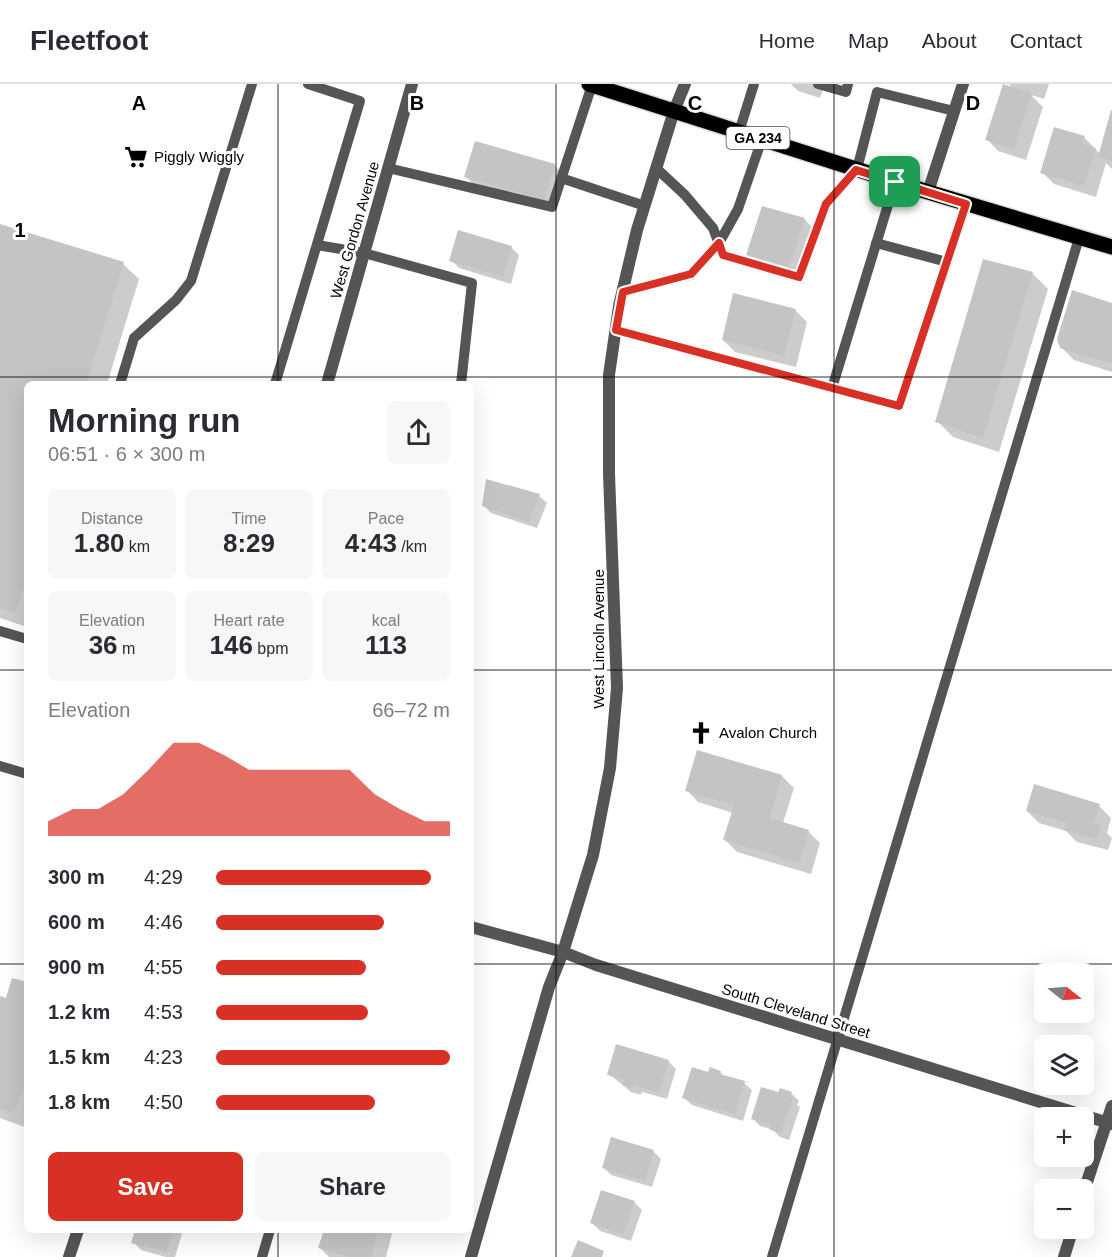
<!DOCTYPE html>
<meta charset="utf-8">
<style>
:root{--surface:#fff;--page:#f7f7f7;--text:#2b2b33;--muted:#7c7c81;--line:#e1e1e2;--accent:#d93025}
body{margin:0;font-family:Helvetica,sans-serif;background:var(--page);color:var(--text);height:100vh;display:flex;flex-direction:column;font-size:22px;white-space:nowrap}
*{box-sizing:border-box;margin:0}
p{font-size:20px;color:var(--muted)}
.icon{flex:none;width:33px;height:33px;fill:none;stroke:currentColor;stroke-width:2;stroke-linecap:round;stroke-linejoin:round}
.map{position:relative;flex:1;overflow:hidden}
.sheet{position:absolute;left:24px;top:297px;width:450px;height:852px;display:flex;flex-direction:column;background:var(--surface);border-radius:9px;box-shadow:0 6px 24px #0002}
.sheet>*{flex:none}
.needle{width:39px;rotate:107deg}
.tools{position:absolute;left:1034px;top:879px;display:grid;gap:12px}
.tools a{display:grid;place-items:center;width:60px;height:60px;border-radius:9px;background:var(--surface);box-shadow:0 6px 24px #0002;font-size:30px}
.pin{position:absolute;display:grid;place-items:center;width:51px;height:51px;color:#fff;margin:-26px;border-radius:12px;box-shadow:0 3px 9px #0006}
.round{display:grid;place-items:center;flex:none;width:63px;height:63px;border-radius:9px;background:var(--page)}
.summary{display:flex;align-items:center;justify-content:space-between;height:102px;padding:0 24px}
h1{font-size:33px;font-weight:700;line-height:45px}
.stats{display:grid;grid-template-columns:repeat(3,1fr);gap:9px;height:102px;padding:6px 24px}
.stats div{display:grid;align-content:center;border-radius:9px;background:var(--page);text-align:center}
.stats b{font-size:26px;font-weight:700}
.stats small{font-size:16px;font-weight:400}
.stats p{font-size:16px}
.chart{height:168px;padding:12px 24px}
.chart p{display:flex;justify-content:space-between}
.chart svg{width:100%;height:108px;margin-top:6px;fill:var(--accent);opacity:.7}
.button{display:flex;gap:12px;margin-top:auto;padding:12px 24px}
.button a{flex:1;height:69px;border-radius:9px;background:var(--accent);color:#fff;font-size:24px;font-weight:700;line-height:69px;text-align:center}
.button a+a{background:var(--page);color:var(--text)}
ul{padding:0 24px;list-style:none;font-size:20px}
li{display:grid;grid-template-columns:96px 72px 1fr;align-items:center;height:45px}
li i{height:15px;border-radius:8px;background:var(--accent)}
header{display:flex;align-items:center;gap:36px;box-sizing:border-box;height:84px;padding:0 30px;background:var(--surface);border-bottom:2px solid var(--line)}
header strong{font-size:28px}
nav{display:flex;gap:33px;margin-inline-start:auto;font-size:21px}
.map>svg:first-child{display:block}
.shadow{fill:#0003}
.building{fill:#c4c4c4}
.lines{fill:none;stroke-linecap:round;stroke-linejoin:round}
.primary-casing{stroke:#dbdbdb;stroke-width:18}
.service{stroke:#555;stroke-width:10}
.minor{stroke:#555;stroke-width:12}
.tertiary{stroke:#555;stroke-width:12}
.primary{stroke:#000;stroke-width:15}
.route-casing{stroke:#fff;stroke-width:12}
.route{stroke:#d93025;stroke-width:8}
.grid{fill:none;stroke:#000;stroke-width:1.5;stroke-opacity:0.55}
.labels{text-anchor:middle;stroke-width:6;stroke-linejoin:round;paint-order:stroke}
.shield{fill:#fff;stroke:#4c4c4c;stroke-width:1.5}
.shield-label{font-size:14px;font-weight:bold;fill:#000}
.poi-label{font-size:15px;fill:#000;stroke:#fff;text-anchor:start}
.street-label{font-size:15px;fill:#000;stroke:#fff}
.grid-label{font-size:20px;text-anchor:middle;font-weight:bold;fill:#000;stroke:#fff;stroke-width:6;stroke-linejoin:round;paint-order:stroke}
</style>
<header>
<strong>Fleetfoot</strong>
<nav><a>Home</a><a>Map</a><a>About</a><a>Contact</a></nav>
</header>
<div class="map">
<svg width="1112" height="1173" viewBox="0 0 1112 1173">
<rect width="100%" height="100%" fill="#fff"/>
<path class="shadow" d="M791 0H825L820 14 798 7Z
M1009 0H1049L1044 15 1031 11 1043 23 1026 76 998 67 987 55 1015 6Z
M1112 29V85L1106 79 1096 113 1054 100 1042 88 1084 53 1100 70Z
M554 81 566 93 556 127 478 105 466 93Z
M804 135 816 147 801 194 759 182 747 170Z
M0 141 123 180 139 195 107 300H27V543L0 534Z
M511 163 519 171 511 200 459 184 451 176Z
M1032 189 1048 205 999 368 953 353 937 337Z
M1112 220V288L1074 276 1062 264Z
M795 226 807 238 796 283 735 268 723 256Z
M539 412 547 419 537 444 491 429 483 421Z
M698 668 782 692 794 704 783 739 808 747 820 759 811 790 737 768 725 756 733 729 698 718 687 706Z
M1099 722 1111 734 1107 749 1112 754 1108 766 1077 758 1066 747 1039 739 1027 727Z
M27 900V1044L0 1034V913L7 916Z
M668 977 676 985 667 1015 642 1008 641 1011 631 1008 609 990Z
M720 988 725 993 744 999 752 1006 743 1037 692 1021 684 1014 709 990Z
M791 1009 799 1017 797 1021 800 1023 789 1056 780 1053 773 1046 760 1042 752 1034Z
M653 1067 661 1075 652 1103 611 1091 603 1083Z
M634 1118 642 1126 631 1157 600 1147 592 1139Z
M136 1146H177L182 1150 175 1173H166L141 1166 133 1158Z
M325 1146H388L392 1150 386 1173H329L320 1164Z"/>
<path class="building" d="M1003 0 1032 9 1014 65 985 56Z
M1111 26H1112V77L1098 73Z
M1054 43 1085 52 1082 60 1096 64 1084 102 1040 89Z
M475 57 555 80 544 116 464 93Z
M762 122 805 134 789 183 746 171Z
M0 140 124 178 86 300H27V492L16 529 0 524Z
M458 146 512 162 503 193 449 177Z
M983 175 1033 188 983 354 935 338Z
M1072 206 1112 219V280L1060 264 1057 255Z
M733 209 796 225 784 272 722 256Z
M486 395 540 410 529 438 482 422Z
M697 666 782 691 770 734 809 746 799 779 723 756 734 721 685 707Z
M1034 700 1100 720 1094 739 1101 741 1097 755 1064 746 1066 739 1026 727Z
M12 894 27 898V992L14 1030 0 1025V912L6 914Z
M616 960 669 976 659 1009 634 1001 633 1004 622 1001 624 996 607 991Z
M692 983 708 988 710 983 721 987 720 990 745 997 735 1030 682 1014Z
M761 1003 778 1008 780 1004 792 1008 790 1013 793 1014 781 1049 770 1046 772 1041 751 1035Z
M611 1053 654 1066 645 1097 602 1084Z
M601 1106 635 1117 623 1151 590 1139Z
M135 1146H173L167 1168 131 1159Z
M324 1146H378L371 1173H348L318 1164Z
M578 1156 604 1167 602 1173H571Z"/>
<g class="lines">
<g class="primary-casing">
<path id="primary" d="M589 0 928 108 1112 163"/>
</g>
<path class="service" d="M818 0 846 8 848 0
M739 48 754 0
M388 84 552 123 592 1
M656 84 685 111 713 144 723 171 799 193 827 120 857 85 877 8 954 27
M561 94 645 122
M876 159 947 178
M317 161 364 169 472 199 461 300
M623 208 691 191 719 159 738 125 762 55
M616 246 899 322 966 120
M120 300 134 254 176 216 191 197 252 0
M275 300 360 17 308 0
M832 304 895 98
M0 547 27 555
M0 682 27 690
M262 1173 270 1146
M772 1173 1079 154"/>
<path class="minor" d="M928 108 963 0
M471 843 563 868 596 881 1112 1040
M1083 1110 1112 1022
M471 1173 549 903 563 868 593 771 610 684 617 604 609 390V291L619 222 637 146 674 27 685 0
M1064 1173 1073 1144"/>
<path class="tertiary" d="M327 300 412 0
M69 1173 78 1146"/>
<use href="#primary" class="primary"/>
</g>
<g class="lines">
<g class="route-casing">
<path id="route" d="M856 86 966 120 899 322 616 246 623 208 691 190 719 159 723 171 799 193 826 120Z"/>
</g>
<use href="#route" class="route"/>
</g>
<path class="grid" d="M278 0V300M556 0V1173M834 0V1173M0 293H1112M0 586H27M471 586H1112M0 880H27M471 880H1112M278 1146V1173"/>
<defs>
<g id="supermarket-bare" transform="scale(1.8)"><path d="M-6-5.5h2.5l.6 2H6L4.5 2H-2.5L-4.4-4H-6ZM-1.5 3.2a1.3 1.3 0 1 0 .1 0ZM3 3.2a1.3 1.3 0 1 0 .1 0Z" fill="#000" stroke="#fff" stroke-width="2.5" paint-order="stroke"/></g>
<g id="church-bare" transform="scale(1.8)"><path d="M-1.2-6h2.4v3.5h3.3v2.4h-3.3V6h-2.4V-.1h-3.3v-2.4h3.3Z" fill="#000" stroke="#fff" stroke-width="2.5" paint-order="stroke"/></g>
</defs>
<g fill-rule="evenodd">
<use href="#supermarket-bare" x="136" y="73"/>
<use href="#church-bare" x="701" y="649"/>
</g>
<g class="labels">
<rect class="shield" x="726.5" y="43" width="63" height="22" rx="4.5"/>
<g class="shield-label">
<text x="758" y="59">GA 234</text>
</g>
<g class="poi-label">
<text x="154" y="78">Piggly Wiggly</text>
<text x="719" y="654">Avalon Church</text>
</g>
<g class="street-label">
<text transform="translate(355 146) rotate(-74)" y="5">West Gordon Avenue</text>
<text transform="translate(599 555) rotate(-90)" y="5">West Lincoln Avenue</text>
<text transform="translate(796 927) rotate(17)" y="5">South Cleveland Street</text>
</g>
</g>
<g class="grid-label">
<text x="139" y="26">A</text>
<text x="417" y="26">B</text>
<text x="695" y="26">C</text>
<text x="973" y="26">D</text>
<text x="20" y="153">1</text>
</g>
</svg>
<div class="tools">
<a><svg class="needle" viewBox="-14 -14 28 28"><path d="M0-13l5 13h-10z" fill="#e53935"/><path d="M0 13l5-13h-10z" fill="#7c7c81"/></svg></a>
<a><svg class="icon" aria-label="layers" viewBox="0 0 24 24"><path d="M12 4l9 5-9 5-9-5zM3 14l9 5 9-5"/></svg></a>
<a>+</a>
<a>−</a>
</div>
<div class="pin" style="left:895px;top:98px;background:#1e9e55"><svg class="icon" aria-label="arrive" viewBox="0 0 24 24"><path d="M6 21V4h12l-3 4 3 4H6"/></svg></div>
<section class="sheet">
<div class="summary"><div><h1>Morning run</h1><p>06:51 · 6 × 300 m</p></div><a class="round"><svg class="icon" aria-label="share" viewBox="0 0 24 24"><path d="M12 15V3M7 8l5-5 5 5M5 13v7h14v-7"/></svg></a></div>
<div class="stats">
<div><p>Distance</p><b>1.80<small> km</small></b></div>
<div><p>Time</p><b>8:29</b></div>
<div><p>Pace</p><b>4:43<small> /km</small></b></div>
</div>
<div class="stats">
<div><p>Elevation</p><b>36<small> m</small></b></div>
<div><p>Heart rate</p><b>146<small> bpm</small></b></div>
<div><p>kcal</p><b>113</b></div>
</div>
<div class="chart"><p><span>Elevation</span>66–72 m</p>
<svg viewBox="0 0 160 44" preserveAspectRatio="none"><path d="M0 44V38L10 33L20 33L30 27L40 17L50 6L60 6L70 11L80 17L90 17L100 17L110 17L120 17L130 27L140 33L150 38L160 38V44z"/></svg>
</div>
<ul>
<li><b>300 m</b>4:29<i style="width:92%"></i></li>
<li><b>600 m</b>4:46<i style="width:72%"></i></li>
<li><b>900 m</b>4:55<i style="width:64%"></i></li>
<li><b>1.2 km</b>4:53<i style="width:65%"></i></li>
<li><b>1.5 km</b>4:23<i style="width:100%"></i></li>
<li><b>1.8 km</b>4:50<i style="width:68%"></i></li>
</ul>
<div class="button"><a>Save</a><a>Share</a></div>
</section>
</div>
